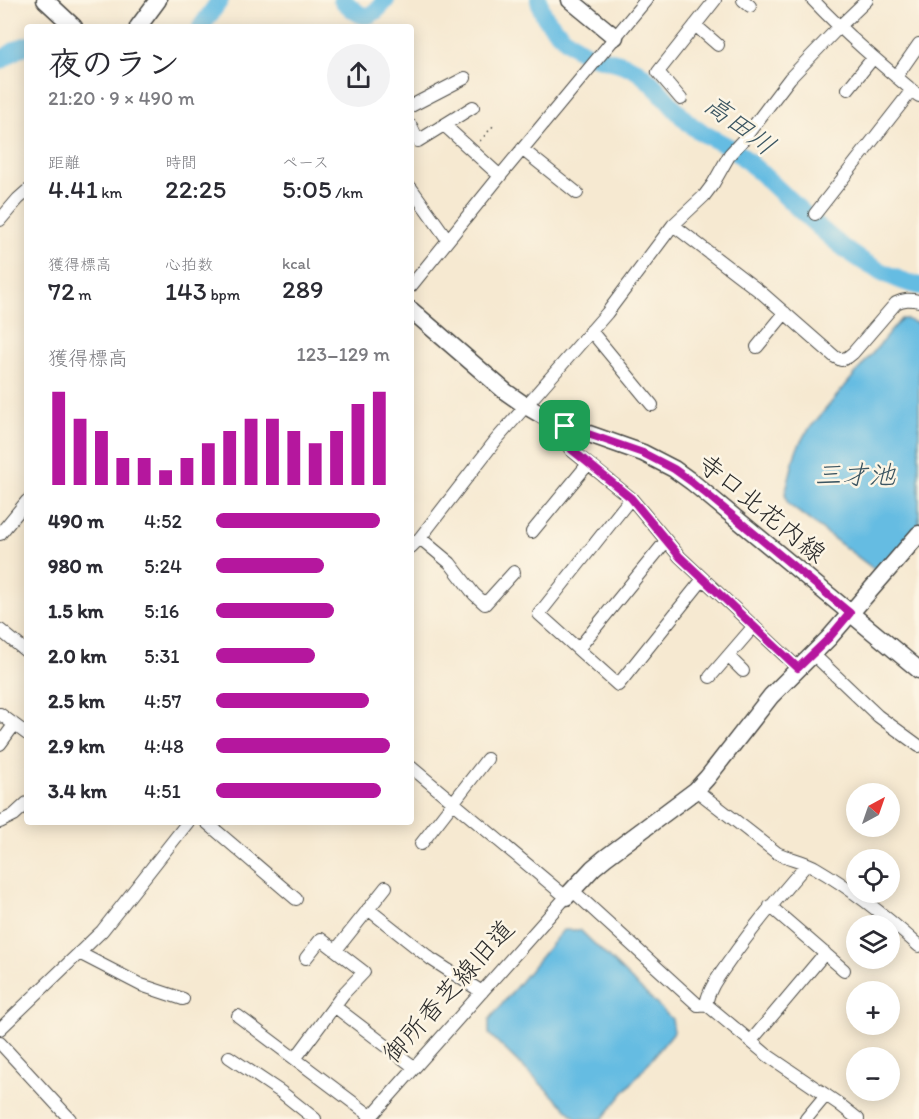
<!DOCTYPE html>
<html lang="ja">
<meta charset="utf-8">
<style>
:root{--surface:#fff;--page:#f2f2f3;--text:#2b2b33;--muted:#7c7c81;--accent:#b5179e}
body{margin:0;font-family:Itim,"Klee One",sans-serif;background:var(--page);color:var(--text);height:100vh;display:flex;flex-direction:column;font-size:22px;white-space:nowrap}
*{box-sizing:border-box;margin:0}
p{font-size:20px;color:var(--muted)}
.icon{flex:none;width:33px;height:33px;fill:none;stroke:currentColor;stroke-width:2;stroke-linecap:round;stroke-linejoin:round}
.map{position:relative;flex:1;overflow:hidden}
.panel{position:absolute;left:24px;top:24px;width:390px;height:801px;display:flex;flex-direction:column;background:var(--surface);border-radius:6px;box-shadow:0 3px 15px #0003}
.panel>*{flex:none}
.needle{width:39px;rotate:40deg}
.fabs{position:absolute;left:846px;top:783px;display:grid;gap:12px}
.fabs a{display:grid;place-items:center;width:54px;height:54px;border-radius:50%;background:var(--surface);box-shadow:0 3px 15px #0003;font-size:30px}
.pin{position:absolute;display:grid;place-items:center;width:51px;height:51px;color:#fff;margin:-26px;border-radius:12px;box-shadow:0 3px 9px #0006}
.round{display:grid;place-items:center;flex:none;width:63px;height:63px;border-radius:32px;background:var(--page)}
.overview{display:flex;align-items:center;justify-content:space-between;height:102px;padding:0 24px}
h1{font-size:33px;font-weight:600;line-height:45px}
.stats{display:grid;grid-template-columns:repeat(3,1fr);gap:9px;height:102px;padding:6px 24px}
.stats div{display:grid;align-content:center}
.stats b{font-size:26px;font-weight:600}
.stats small{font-size:16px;font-weight:400}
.stats p{font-size:16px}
.chart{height:168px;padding:12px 24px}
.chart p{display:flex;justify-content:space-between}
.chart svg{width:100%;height:108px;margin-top:6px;stroke:var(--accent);stroke-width:6}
ul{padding:0 24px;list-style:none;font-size:20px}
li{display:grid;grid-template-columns:96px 72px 1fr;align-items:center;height:45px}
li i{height:15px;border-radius:8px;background:var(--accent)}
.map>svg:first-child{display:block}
.water{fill:#65bce2;stroke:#487486;stroke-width:1.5}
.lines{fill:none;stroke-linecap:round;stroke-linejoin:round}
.river{stroke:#65bce2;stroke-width:18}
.street-casing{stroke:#494844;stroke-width:14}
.secondary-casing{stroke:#494844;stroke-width:19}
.path{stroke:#494844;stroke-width:1.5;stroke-dasharray:1.5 4.5;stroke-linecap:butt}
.street{stroke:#fff;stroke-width:12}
.secondary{stroke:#fff;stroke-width:16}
.route-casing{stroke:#fff;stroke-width:12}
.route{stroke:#b5179e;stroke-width:8}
.labels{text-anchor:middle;stroke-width:5;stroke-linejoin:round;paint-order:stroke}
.street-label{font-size:26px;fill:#2b2b2b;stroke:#fcf5e5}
.water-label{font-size:27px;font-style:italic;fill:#3c5662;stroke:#fcf5e5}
</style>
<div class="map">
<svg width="919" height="1119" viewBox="0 0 919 1119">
<rect width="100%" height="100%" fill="#fcf5e5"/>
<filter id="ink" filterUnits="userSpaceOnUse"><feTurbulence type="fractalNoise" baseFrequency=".0167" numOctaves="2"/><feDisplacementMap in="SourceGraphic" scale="12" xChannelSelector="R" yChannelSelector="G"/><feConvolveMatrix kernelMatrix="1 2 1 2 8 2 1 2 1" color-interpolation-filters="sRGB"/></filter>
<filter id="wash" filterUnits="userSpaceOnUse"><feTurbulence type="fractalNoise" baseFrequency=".008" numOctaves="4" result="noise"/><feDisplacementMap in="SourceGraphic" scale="24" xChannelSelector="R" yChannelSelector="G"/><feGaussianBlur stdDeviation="1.35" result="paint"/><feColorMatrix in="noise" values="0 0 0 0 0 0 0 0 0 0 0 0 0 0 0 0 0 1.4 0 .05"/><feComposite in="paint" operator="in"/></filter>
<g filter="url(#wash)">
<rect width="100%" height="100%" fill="#f6e9d1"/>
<path class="water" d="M901 319H906L919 324V527L879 573 788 504 785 494 796 451 805 434Z
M563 930H580L672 1019 674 1032 602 1119H577L489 1034V1020Z"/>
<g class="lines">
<path class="river" d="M342 0C363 18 366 24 386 0
M539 0C540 6 542 11 545 17 554 29 575 50 590 55 605 60 624 62 637 71 658 85 672 109 691 125 705 137 724 142 738 153 796 201 843 266 919 286
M201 27 220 0
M0 61 16 50 27 45"/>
</g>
</g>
<g filter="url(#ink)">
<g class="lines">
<g class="street-casing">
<path id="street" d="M743 0 750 6
M813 0C846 35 882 65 919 96
M695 25 718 45
M896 77 919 44
M848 89 873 58
M681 99 658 72 715 0
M411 106 465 78
M444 125 500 176
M411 126 418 141 473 107
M522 149 577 193
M411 188 448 240
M815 214 912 90
M0 220 18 199 27 191
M673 225 763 294 835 357 841 360 848 357 853 353 896 303C904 299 910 299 919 301
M411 286 500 176 646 0
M591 331 652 405
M757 347 785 313
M565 425C565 435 565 442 571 450L631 498 680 557 798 668
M631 498 539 614 618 685 703 579
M532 532 588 464
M0 534 27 501
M420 538 450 563 474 594 485 604 514 572
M411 547 420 538 496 440 607 313 673 225 704 196 713 184 730 154 743 140 790 78 839 27 867 0
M0 630 27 652
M578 649 666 541
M813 654 878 716 919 746
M728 656 743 671
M710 677 754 626
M0 714 27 734
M0 744 14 725
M696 790 777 853C790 859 804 861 816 868 852 889 888 918 919 946
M0 822 14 815 27 803
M206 822 296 899
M421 844 487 759
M807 864C779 896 752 928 728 963 719 976 709 988 706 1004L767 1055 839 1104 858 1119
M572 890 698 1005 706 1004
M770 906 844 970
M368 909 431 959 482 992
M336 950 386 887
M79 953 141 985 183 999
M334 1006 414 1067
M238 1016 371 1116
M0 1029 102 931 188 822
M751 1041 825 953
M0 1043 70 1119
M229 1057 281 1092 315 1119
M295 1059 344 993 364 972 321 939 306 958
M369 1119 566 897 411 767
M806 1119 826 1095"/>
</g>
<g class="secondary-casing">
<path id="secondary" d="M45 0 74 27
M570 0 615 37
M138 27 158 0
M411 310 506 392 526 406 552 421 643 453 674 469 692 482 919 670
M566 897 593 868 605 858 696 790 707 778 771 696 829 638 919 534"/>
</g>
<path class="path" d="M480 141 494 125"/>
<use href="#street" class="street"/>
<use href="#secondary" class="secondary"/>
</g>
</g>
<g class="lines" filter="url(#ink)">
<g class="route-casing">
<path id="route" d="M565 426 643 453 674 469 692 482 850 613 829 638 798 668 680 557 631 498 572 450C565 442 565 435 565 426Z"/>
</g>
<use href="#route" class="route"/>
</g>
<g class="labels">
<g class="street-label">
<text transform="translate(762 508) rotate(39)" y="9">寺口北花内線</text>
<text transform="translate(448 991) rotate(-48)" y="9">御所香芝線旧道</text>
</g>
<g class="water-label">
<text transform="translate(740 125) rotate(37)" y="9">高田川</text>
<text x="855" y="484">三才池</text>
</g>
</g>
</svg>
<div class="fabs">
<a><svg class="needle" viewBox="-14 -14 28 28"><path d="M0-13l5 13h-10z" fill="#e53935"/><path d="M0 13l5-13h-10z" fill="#7c7c81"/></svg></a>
<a><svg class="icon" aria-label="locate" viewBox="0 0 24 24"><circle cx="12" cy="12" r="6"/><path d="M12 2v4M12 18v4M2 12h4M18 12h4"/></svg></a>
<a><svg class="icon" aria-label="layers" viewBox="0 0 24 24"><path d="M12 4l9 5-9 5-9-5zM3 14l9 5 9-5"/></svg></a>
<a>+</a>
<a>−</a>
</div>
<div class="pin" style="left:565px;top:426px;background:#1e9e55"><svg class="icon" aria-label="arrive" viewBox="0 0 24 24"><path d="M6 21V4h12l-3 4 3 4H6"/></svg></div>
<section class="panel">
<div class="overview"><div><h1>夜のラン</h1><p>21:20 · 9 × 490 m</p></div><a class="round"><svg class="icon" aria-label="share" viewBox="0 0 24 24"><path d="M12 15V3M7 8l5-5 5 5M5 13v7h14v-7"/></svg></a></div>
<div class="stats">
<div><p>距離</p><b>4.41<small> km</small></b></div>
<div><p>時間</p><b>22:25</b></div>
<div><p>ペース</p><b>5:05<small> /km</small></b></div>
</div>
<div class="stats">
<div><p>獲得標高</p><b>72<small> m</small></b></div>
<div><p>心拍数</p><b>143<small> bpm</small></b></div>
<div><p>kcal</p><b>289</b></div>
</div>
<div class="chart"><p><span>獲得標高</span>123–129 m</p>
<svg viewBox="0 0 160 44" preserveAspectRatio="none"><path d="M5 44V6M15 44V17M25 44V22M35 44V33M45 44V33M55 44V38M65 44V33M75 44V27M85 44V22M95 44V17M105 44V17M115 44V22M125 44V27M135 44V22M145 44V11M155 44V6"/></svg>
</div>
<ul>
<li><b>490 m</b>4:52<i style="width:94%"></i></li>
<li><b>980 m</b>5:24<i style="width:62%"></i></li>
<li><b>1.5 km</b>5:16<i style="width:68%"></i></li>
<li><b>2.0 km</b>5:31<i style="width:57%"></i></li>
<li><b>2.5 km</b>4:57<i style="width:88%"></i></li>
<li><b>2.9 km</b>4:48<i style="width:100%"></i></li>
<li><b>3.4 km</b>4:51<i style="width:95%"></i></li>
</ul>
</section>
</div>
